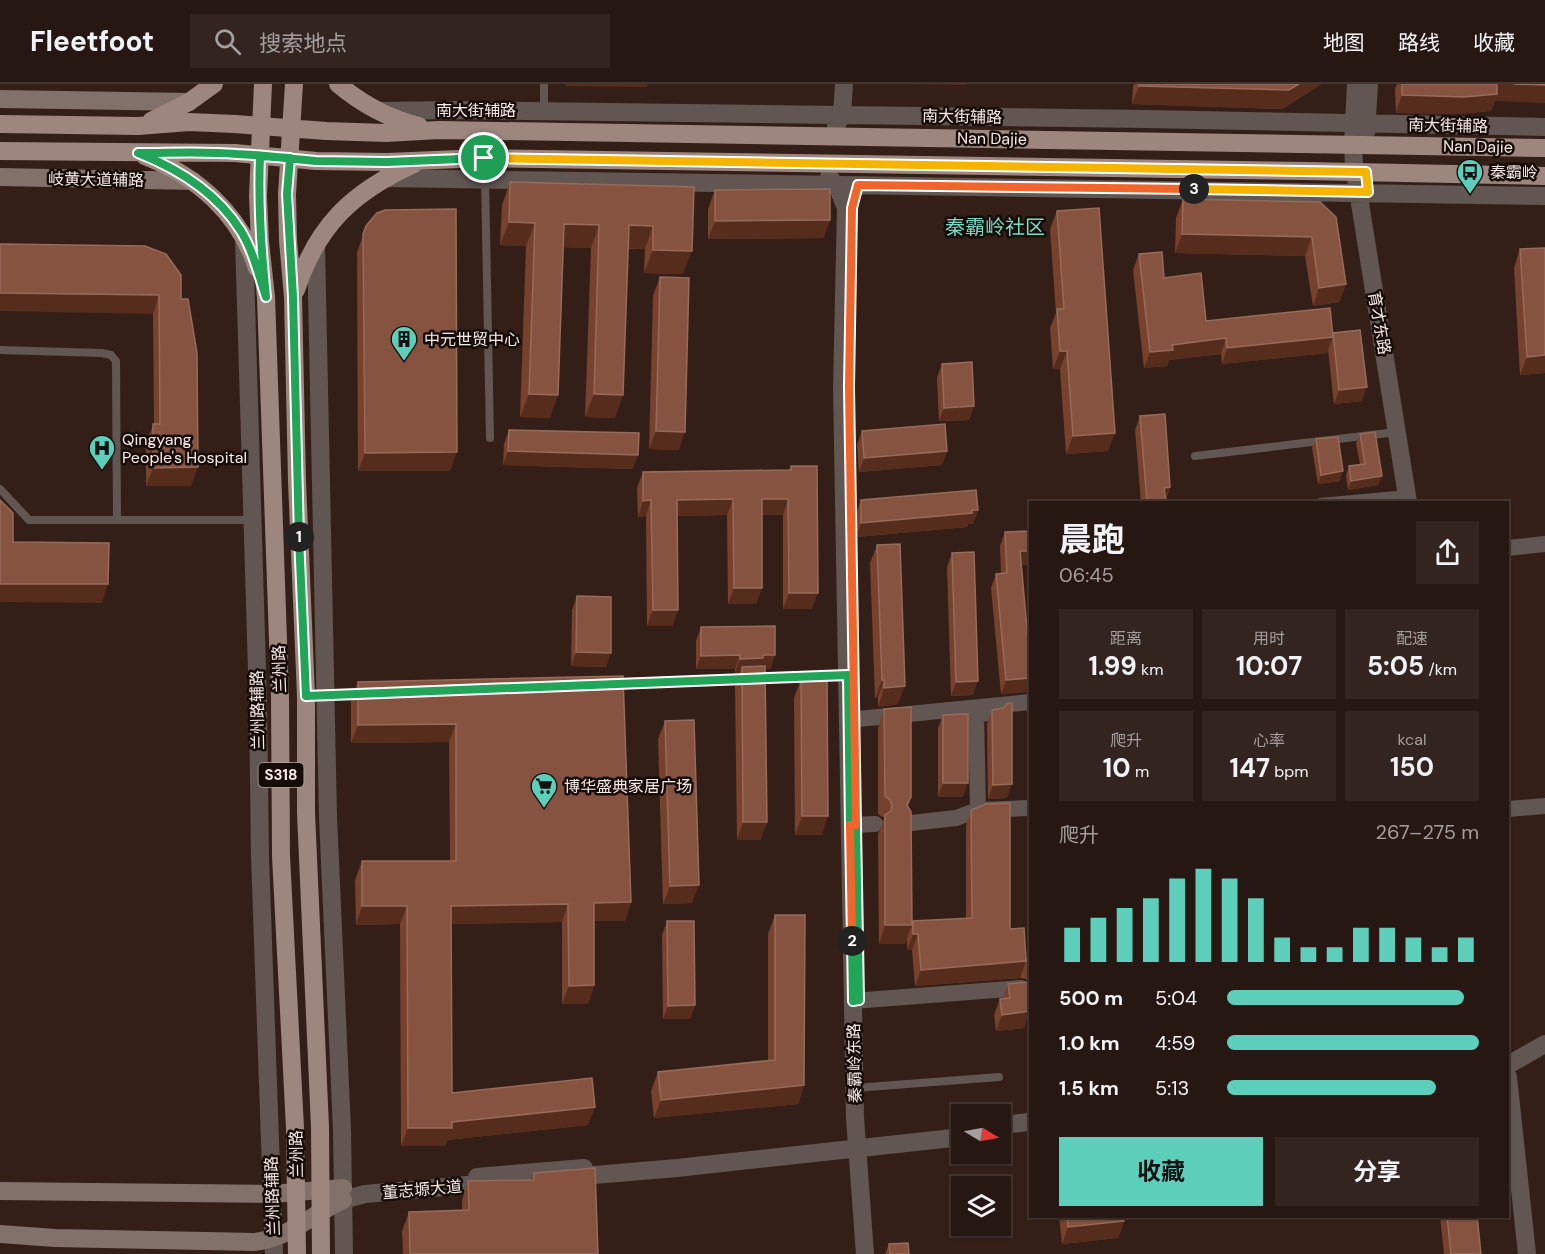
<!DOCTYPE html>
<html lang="zh">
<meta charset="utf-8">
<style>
:root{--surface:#271712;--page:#332420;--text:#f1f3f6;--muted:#a49f9f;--line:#433632;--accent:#5dceb9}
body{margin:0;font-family:"DM Sans","Noto Sans SC",sans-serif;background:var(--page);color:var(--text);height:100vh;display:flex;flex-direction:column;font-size:22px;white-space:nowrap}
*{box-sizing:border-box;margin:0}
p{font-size:20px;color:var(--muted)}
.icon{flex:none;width:33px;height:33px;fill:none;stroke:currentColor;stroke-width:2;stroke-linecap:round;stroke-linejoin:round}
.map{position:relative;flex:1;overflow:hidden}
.side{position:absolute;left:1029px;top:417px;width:480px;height:717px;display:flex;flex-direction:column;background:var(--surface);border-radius:0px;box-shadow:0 2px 4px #0004,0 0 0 2px var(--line)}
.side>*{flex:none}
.needle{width:39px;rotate:100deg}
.tools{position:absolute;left:951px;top:1020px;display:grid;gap:12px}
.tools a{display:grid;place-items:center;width:60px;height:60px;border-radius:0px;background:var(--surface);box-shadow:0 2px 4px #0004,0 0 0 2px var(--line);font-size:30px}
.pin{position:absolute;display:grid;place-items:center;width:51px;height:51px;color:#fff;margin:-26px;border:3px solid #fff;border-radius:50%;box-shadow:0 2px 6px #0007}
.km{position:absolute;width:30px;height:30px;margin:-15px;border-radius:50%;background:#222;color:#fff;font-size:16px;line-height:30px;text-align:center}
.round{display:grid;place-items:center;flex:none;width:63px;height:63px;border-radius:0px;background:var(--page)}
.headline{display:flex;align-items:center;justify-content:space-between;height:102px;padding:0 30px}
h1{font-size:33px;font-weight:700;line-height:45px}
.metrics{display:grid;grid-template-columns:repeat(3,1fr);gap:9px;height:102px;padding:6px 30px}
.metrics div{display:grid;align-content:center;border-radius:0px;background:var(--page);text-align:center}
.metrics b{font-size:26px;font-weight:700}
.metrics small{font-size:16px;font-weight:400}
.metrics p{font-size:16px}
.chart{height:168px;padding:12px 30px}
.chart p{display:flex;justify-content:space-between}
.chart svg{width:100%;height:108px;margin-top:6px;stroke:var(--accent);stroke-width:6}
.action{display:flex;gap:12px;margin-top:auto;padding:12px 30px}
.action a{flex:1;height:69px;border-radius:0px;background:var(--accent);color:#111;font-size:24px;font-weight:700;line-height:69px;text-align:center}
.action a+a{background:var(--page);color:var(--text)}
ul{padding:0 30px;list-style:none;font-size:20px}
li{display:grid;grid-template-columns:96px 72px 1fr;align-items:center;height:45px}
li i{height:15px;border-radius:8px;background:var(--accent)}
header{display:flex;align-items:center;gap:36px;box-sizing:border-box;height:84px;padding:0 30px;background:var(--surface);border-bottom:2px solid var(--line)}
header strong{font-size:28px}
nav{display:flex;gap:33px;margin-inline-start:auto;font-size:21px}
.search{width:420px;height:54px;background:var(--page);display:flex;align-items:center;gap:15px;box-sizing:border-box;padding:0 21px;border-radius:0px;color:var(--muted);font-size:22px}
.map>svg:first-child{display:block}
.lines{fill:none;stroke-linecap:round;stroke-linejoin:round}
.service{stroke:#615652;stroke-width:8}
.minor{stroke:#615652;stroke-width:16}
.tertiary{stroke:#615652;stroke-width:18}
.secondary{stroke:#82716b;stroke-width:18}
.primary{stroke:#9c867e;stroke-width:18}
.wall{fill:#77412c}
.shaded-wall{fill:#562c1c}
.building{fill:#855340;stroke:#976b5a;stroke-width:1.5}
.split-1-casing{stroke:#fff;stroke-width:12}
.split-2-casing{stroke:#fff;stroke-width:12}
.split-3-casing{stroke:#fff;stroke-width:12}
.split-4-casing{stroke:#fff;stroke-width:12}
.split-1{stroke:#22a559;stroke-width:8}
.split-2{stroke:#22a559;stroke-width:8}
.split-3{stroke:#f0652b;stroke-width:8}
.split-4{stroke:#f5b400;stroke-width:8}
.labels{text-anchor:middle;stroke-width:5;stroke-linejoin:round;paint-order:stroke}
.shield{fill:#150c08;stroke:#b5a7a3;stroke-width:1.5}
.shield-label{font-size:15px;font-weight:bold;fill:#f9eae5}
.street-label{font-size:16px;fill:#f9eae5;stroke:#150c08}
.poi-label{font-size:16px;fill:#f9eae5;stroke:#150c08;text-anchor:start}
.quarter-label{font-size:20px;fill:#76dbc7;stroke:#150c08}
</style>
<header>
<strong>Fleetfoot</strong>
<div class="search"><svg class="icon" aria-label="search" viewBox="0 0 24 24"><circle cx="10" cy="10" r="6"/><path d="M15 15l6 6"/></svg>搜索地点</div>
<nav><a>地图</a><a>路线</a><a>收藏</a></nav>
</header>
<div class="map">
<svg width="1545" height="1170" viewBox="0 0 1545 1170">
<rect width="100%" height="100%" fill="#341f18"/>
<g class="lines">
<path class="service" d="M544 0V27
M485 95 490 354
M0 266 102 269 111 271 116 277 117 436
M1195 372 1397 348
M0 405 29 436H252
M1320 418 1407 410
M615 600 848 591
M324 611 362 610
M855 1004 999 993"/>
<path class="minor" d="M1508 464 1545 460
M848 636 1030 618
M1508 725 1545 722
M978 726 976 630 993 629
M911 739 956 734 978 726 1030 724
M850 741 875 740
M853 917 1021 904"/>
<path class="tertiary" d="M1356 0 1353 60 1354 82 1408 418
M379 27 456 26 1146 35 1545 43
M836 42 842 31 844 0
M1366 49 1369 0
M829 93 838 104 846 124 842 303 855 1034 865 1170
M386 94 1545 112
M244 154 258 619 260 772 274 1170
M316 161 328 733 342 1046 344 1170
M1508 981 1545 960
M1508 993 1527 1170
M1000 1041 1030 1038
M477 1093 584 1084
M571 1093 677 1084 962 1053
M343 1116 365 1110 490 1099"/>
<path class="secondary" d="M0 15 189 18
M0 93 193 97
M0 1107 273 1110 343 1104
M0 1150 55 1154 254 1158C290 1154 312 1130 343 1116"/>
<path class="primary" d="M263 0 258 112 260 158 266 213 280 613 281 772 295 1044 297 1170
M294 0 287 110 288 156 293 213 297 397 306 612V729L320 1043 321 1170
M338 0C362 20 390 35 419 42
M151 37 189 18 214 0
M0 40 138 42 189 38 235 40 326 47 386 49 439 46 1545 64
M0 67 235 69 316 77 387 78 484 74 1306 87 1545 92
M145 72C197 92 240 130 257 184
M296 206C317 142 352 108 414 80"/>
</g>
<path class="wall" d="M1134 0H1321L1320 1 1282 25 1132 20 1133 3Z
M1397 0H1545L1495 17 1491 27 1458 30 1396 29 1395 5Z
M510 98 694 103 683 190 644 189 645 165H628L615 334 585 333 591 164 563 163 550 334 520 333 526 162 500 161 502 121Z
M715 106 830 136 823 154 708 155V125Z
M1183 115 1336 133 1346 200 1339 218 1313 222 1305 172 1175 169 1176 134Z
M1057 127 1108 367 1066 370 1060 285H1053L1050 244 1056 229 1050 145Z
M366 142 450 387H358L357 169Z
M0 160 181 215 191 402H146V358L154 340 153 230Z
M1545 164V289L1520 291 1514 184 1520 165Z
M1139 170 1164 194 1206 237 1333 250 1362 317 1334 320 1328 266 1327 269 1222 280 1221 270 1169 276 1167 282 1144 284 1133 186Z
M660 193 679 366 649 365 653 212Z
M942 280 974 322 969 336 939 337 937 294Z
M1140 332 1170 403 1166 416V418H1141L1135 346Z
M509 346 633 385 503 381 504 360Z
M862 347 947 367 942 381 859 388 857 361Z
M1360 350 1382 392 1378 401 1348 406 1346 391 1349 382 1360 380 1356 359Z
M1316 355 1340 397 1318 400 1312 364Z
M791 382 812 525H783V431H762L756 520H728L727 431 677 432 678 526 672 542H647L646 432 638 433 637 404 643 388 789 386Z
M861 416 978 426 973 440H968L967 443 856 453V430Z
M1030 447V481H1021L1027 608 1001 610 991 504 996 490 1001 489 1000 462 1005 448Z
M877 461 898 620 878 623V614H875L870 479Z
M952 469 973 611 951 612 947 483Z
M577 512 606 583 571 582 572 526Z
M701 543 775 571 770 585H765L767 738 760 756H737L735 602 740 589H735V585H696V557Z
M623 592 631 818 625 837H594V901L588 920H562V838L451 840 452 1009 588 1041 447 1056 445 1062H401L400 840 356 841 355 796 362 777H450L449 658 351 659V616L358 598Z
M801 595 822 751H795L794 614Z
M884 625 911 713 908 722 912 840 913 837 966 834V742L971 726 1010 845 1026 876 1030 875V933H1027L1024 944 996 947 994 931 1000 915 1003 914 1008 900 1028 898 1026 895 1020 894 915 902 912 866H907V854L905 860H879L878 750 884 734 878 730V644Z
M992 626 1007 714 988 715 987 640Z
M943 631 963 713H938V644Z
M665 637 692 819 663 820 658 655Z
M775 831 804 1001 798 1020 654 1034 651 1007 658 988 768 977V850Z
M667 837 695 921 690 935H663L662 851Z
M534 1089 598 1170H403L402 1147 409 1128 462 1126V1116L468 1097 532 1096Z
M1059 1132H1124V1137L1118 1154 1062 1160Z
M1440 1132H1477L1481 1170H1444Z
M889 1160 909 1170H885Z"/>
<path class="shaded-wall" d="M566 0H648L647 3 565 2Z
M907 0H966V1Z
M1321 0 1320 1 1282 25 1132 20 1139 2Z
M1496 0 1545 1V19L1495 17 1491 27 1458 30 1396 29 1402 11Z
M830 136 823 154 708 155 715 137Z
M509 138 535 139 526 162 500 161Z
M564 140 599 141 591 164 555 163Z
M629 141 653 142 645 165 620 164Z
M1182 150 1312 153 1305 172 1175 169Z
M653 166 692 167 683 190 644 189Z
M1346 200 1339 218 1313 222 1319 204Z
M0 209 159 211 153 230 0 227Z
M1333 253 1327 269 1222 280 1227 264Z
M1226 254 1221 270 1169 276 1167 282 1144 284 1150 268 1172 261Z
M1060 267H1067L1060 285H1053Z
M1545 271V289L1520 291 1527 273Z
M1367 303 1362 317 1334 320 1339 306Z
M529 310 558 311 550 334 520 333Z
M594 310 623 311 615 334 585 333Z
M974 322 969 336 939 337 944 324Z
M656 347 685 348 679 366 649 365Z
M1115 349 1108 367 1066 370 1073 352Z
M508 367 638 371 633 385 503 381Z
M947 367 942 381 859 388 864 374Z
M457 368 450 387H358L365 369Z
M198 383 191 402H146L153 384Z
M1343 387 1340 397 1318 400 1321 391Z
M1382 392 1378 401 1348 406 1351 397Z
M1170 403 1165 417 1164 404Z
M733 415 727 431 671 432 677 416Z
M762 415H788L783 431H756Z
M651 416 646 432 638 433 643 417Z
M978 426 973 440H968L967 443 856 453 861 439Z
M1020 467H1030V481H1015Z
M0 500H108L102 519 0 518Z
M734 504H762L756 520H728Z
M789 509H818L812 525H783Z
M653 526H678L672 542H647Z
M576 568 611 569 606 583 571 582Z
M740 571 735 585H696L701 572Z
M763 571H775L770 585 742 583 740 589H735L740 575Z
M1030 594V598L1027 608 1001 610 1006 596Z
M882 596H884L878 614H875Z
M978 597 973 611 951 612 956 598Z
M905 602 898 620 878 623 884 604Z
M456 640 449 658 351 659 358 641Z
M943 699H968L963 713H938Z
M1012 700 1007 714 988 715 993 701Z
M802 732H828L822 751H795Z
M743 738H767L760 756H737Z
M699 801 692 819 663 820 670 802Z
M631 818 625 837H587L594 819Z
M568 820 562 838 444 840 451 822Z
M362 822H407L400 840 356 841Z
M885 841H912L905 860H879Z
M913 850H918L912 866H907Z
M1026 877 1020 894 915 902 921 886Z
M594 901 588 920H562L569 902Z
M1028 917H1030V933H1027L1024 944 996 947 1002 931Z
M695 921 690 935H663L668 922Z
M804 1001 798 1020 654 1034 661 1016Z
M595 1023 588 1041 447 1056 445 1062H401L408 1044 452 1038Z
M1124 1137 1118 1154 1062 1160 1068 1143Z"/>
<path class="building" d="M1139 0H1299L1289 6 1139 2Z
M1402 0H1497V10L1464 13 1402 11Z
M1514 0H1545V1Z
M510 98 694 103 692 167 653 166V142L629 141 623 311 594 310 599 141 564 140 558 311 529 310 535 139 509 138Z
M830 105V136L715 137V106Z
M1183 115 1320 118 1336 133 1346 200 1319 204 1312 153 1182 150Z
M1099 124 1115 349 1073 352 1067 267H1060L1057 225H1064L1057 127Z
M456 125 457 368 365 369 363 150 366 142 377 129 385 126Z
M0 160 145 162 166 170 181 191V215H188L197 269 198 383 153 384V340H160L159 211 0 209Z
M1545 164V271L1527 273 1520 165Z
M1162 168 1164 194 1201 189 1206 237 1330 224 1333 253 1227 264 1226 254 1172 261 1173 266 1150 268 1139 170Z
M660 193 689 194 685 348 656 347Z
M1360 246 1367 303 1339 306 1333 249Z
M972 278 974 322 944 324 942 280Z
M1165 330 1170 403 1164 404 1166 418H1147L1140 332Z
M945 340 947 367 864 374 862 347Z
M509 346 639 349 638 371 508 367Z
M1375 348 1382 392 1351 397 1349 382 1365 380 1360 350Z
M1338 353 1343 387 1321 391 1316 355Z
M791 382H817L818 509H789L788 415H762V504H734L733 415 677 416 678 526H653L651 416 643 417V388L791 386Z
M976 406 978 426H972V429L861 439V416Z
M0 416 13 429V458L109 459 108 500H0Z
M1030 447V467H1020L1030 578V594L1006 596 996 490 1007 489 1005 448Z
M900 460 905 602 884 604V596H882L877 461Z
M974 468 978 597 956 598 952 469Z
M577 512 611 513V569L576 568Z
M775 542V571H763V574L740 575V571L701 572V543Z
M765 582 767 738H743L742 583Z
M623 592 631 818 594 819V901L569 902 568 820 451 822 452 1009 592 994 595 1023 452 1038V1044H408L407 822H362V777H456V640L358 641V598Z
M801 595H827L828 732H802Z
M1008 619H1012V700L993 701 992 626 1003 624Z
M911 623V713L907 721 911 728 912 841H885V731L891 727 892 722 890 716 885 712 884 625Z
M968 630V699H943V631Z
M694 636 699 801 670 802 665 637Z
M1010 719V845L1024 844 1026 876 1030 875V878L1026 877 921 886 918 850H913V837L972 834 971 726 986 720Z
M775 831H805L804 1001 661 1016 658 988 775 976Z
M667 837H694L695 921 668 922Z
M1030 897V917H1028L1029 927 1002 931 1000 915 1010 914 1008 900 1028 898Z
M595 1084 598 1170H410L409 1128 469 1126 468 1097 534 1096V1089Z
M1067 1132H1124V1137L1068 1143Z
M1447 1132H1477L1481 1170H1451Z
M908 1159 909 1170H890L889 1160Z"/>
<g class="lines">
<g class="split-1-casing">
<path id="split-1" d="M299 453 293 213 287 110 290 74 260 72C258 119 261 165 266 213 259 191 253 167 241 147 217 109 179 85 138 69 171 69 204 67 237 70 263 71 290 75 316 77L387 78 484 74"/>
</g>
<g class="split-2-casing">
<path id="split-2" d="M299 453 306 612 848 591 850 741H856L859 916 853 917 852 857"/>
</g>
<g class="split-3-casing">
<path id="split-3" d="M852 857 850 741H856L849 303 852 124 858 101 1194 105"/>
</g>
<g class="split-4-casing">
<path id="split-4" d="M484 74 1366 88 1368 108 1194 105"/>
</g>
<use href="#split-1" class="split-1"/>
<use href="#split-2" class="split-2"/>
<use href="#split-3" class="split-3"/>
<use href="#split-4" class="split-4"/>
</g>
<defs>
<g id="bus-pin" transform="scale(1.35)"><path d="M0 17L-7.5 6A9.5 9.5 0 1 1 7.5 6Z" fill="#5dceb9" stroke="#150c08"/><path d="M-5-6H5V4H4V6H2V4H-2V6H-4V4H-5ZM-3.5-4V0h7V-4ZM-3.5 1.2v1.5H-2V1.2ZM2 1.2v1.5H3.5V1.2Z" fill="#111"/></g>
<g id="building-pin" transform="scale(1.35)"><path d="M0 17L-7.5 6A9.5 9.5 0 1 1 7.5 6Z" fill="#5dceb9" stroke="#150c08"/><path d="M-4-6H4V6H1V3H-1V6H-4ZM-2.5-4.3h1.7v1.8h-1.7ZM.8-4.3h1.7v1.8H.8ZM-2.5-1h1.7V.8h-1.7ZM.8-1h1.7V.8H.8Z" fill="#111"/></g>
<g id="hospital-pin" transform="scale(1.35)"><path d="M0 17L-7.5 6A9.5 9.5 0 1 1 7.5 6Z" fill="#5dceb9" stroke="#150c08"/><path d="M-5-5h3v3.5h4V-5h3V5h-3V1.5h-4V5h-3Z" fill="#111"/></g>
<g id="supermarket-pin" transform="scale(1.35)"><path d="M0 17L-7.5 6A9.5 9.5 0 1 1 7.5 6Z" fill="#5dceb9" stroke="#150c08"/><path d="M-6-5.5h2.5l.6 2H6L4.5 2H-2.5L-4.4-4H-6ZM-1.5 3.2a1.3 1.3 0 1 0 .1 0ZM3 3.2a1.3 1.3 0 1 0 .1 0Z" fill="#111"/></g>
</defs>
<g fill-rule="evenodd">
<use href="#bus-pin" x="1470" y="88"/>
<use href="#building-pin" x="404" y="255"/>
<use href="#hospital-pin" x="102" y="364"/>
<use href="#supermarket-pin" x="544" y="702"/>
</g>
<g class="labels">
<rect class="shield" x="258.5" y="679" width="45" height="24" rx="4.5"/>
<g class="shield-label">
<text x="281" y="696">S318</text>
</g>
<g class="street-label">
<text x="476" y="32">南大街辅路</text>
<text transform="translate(962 32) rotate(1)" y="6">南大街辅路</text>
<text transform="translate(1448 41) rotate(1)" y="6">南大街辅路</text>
<text transform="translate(992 54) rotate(1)" y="6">Nan Dajie</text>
<text transform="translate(1478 62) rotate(1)" y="6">Nan Dajie</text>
<text transform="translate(96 95) rotate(1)" y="6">岐黄大道辅路</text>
<text transform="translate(1380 239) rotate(80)" y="6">育才东路</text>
<text transform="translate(279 585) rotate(-92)" y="6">兰州路</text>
<text transform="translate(257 626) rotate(-91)" y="6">兰州路辅路</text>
<text transform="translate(854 979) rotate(-91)" y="6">秦霸岭东路</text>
<text transform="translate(296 1070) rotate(-91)" y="6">兰州路</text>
<text transform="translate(422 1105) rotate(-5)" y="6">董志塬大道</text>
<text transform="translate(272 1112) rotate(-92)" y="6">兰州路辅路</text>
</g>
<g class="poi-label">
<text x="1490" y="94">秦霸岭</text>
<text x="424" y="261">中元世贸中心</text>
<text x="122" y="361">Qingyang<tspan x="122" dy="18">People's Hospital</tspan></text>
<text x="564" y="708">博华盛典家居广场</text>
</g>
<g class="quarter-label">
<text x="995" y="150">秦霸岭社区</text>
</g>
</g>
</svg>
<div class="tools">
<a><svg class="needle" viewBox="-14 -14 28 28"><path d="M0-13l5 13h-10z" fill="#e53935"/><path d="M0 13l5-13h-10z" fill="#a49f9f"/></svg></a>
<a><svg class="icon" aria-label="layers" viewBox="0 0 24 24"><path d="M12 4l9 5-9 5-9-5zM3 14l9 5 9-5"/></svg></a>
</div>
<div class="pin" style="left:484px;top:74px;background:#1e9e55"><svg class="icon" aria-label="arrive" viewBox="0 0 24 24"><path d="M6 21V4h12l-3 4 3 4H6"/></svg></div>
<b class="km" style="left:299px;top:453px">1</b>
<b class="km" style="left:852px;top:857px">2</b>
<b class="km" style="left:1194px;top:105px">3</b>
<section class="side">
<div class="headline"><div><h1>晨跑</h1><p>06:45</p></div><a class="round"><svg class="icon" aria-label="share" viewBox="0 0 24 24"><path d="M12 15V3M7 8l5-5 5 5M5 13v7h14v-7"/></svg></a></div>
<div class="metrics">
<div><p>距离</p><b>1.99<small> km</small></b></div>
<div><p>用时</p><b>10:07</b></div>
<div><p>配速</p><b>5:05<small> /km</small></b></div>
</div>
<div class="metrics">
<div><p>爬升</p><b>10<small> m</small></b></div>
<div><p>心率</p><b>147<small> bpm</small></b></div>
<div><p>kcal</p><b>150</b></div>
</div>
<div class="chart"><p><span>爬升</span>267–275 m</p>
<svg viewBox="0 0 160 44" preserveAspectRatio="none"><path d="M5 44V30M15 44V26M25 44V22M35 44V18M45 44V10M55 44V6M65 44V10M75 44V18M85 44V34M95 44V38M105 44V38M115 44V30M125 44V30M135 44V34M145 44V38M155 44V34"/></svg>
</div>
<ul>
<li><b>500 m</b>5:04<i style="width:94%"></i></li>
<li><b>1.0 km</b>4:59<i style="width:100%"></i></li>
<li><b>1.5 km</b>5:13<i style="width:83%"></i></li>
</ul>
<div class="action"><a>收藏</a><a>分享</a></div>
</section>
</div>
